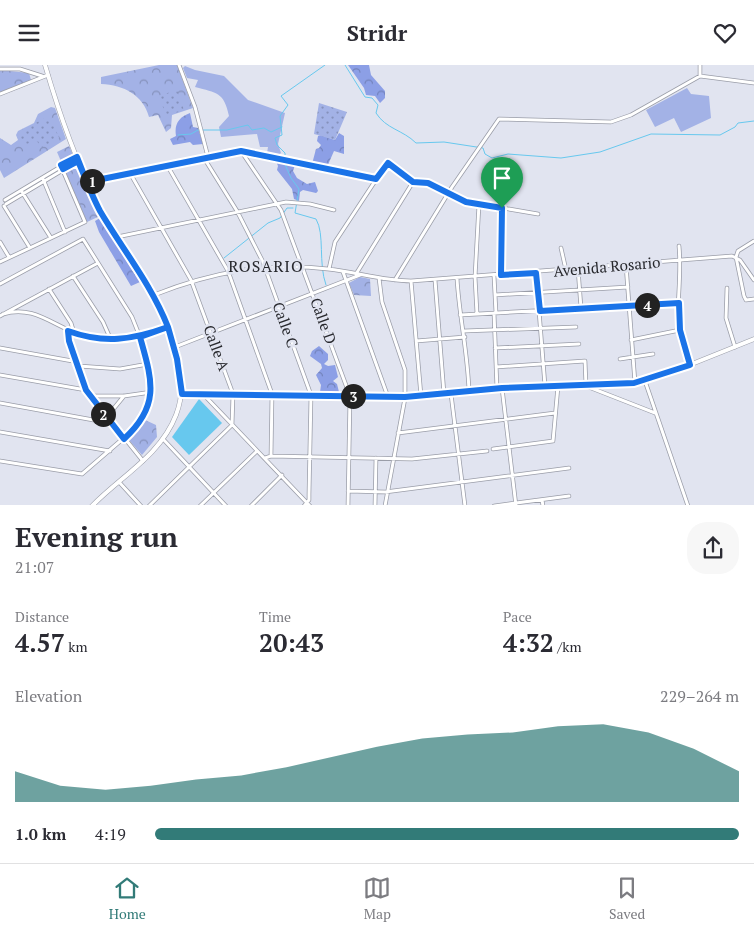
<!DOCTYPE html>
<meta charset="utf-8">
<style>
:root{--surface:#fff;--page:#f7f7f7;--text:#2b2b33;--muted:#7c7c81;--line:#e1e1e2;--accent:#327b78}
body{margin:0;font-family:"PT Serif",serif;background:var(--page);color:var(--text);height:100vh;display:flex;flex-direction:column;font-size:19px;white-space:nowrap}
*{box-sizing:border-box;margin:0}
p{font-size:16px;color:var(--muted)}
.icon{flex:none;width:28px;height:28px;fill:none;stroke:currentColor;stroke-width:2;stroke-linecap:round;stroke-linejoin:round}
.map{position:relative;height:440px;overflow:hidden}
.sheet{display:flex;flex-direction:column;background:var(--surface);flex:1}
.sheet>*{flex:none}
.pin{position:absolute;display:grid;place-items:center;width:42px;height:42px;color:#fff;margin:-51px -21px;border-radius:50% 50% 50% 0;rotate:-45deg;box-shadow:0 0 5px #0007}
.pin .icon{rotate:45deg}
.km{position:absolute;width:25px;height:25px;margin:-12px;border-radius:50%;background:#222;color:#fff;font-size:14px;line-height:25px;text-align:center}
.round{display:grid;place-items:center;flex:none;width:52px;height:52px;border-radius:20px;background:var(--page)}
.summary{display:flex;align-items:center;justify-content:space-between;height:85px;padding:0 15px}
h1{font-size:28px;font-weight:700;line-height:38px}
.figures{display:grid;grid-template-columns:repeat(3,1fr);gap:8px;height:85px;padding:5px 15px}
.figures div{display:grid;align-content:center}
.figures b{font-size:25px;font-weight:700}
.figures small{font-size:14px;font-weight:400}
.figures p{font-size:14px}
.chart{height:140px;padding:10px 15px}
.chart p{display:flex;justify-content:space-between}
.chart svg{width:100%;height:90px;margin-top:5px;fill:var(--accent);opacity:.7}
ul{padding:0 15px;list-style:none;font-size:16px}
li{display:grid;grid-template-columns:80px 60px 1fr;align-items:center;height:38px}
li i{height:12px;border-radius:6px;background:var(--accent)}
header{display:flex;justify-content:space-between;align-items:center;height:65px;padding:0 15px;background:var(--surface);font-size:22px;font-weight:700}
.tab-bar{display:flex;justify-content:space-around;align-items:center;height:70px;border-top:1px solid var(--line);background:var(--surface);font-size:14px;color:var(--muted)}
.tab-bar a{display:grid;justify-items:center;gap:2px}
.tab-bar .current{color:var(--accent)}
.map>svg:first-child{display:block}
.grass{fill:#a3b2e6}
.forest{fill:url(#forest-crowns)}
.park{fill:url(#park-crowns)}
.garden{fill:url(#garden-dots)}
.water{fill:#67c8ee}
.lines{fill:none;stroke-linecap:round;stroke-linejoin:round}
.stream{stroke:#67c8ee;stroke-width:1}
.minor-casing{stroke:#9a9da8;stroke-width:4.5}
.major-casing{stroke:#9a9da8;stroke-width:5}
.minor{stroke:#fff;stroke-width:3}
.major{stroke:#fff;stroke-width:4}
.route-casing{stroke:#fff;stroke-width:10}
.route{stroke:#1a73e8;stroke-width:6}
.labels{text-anchor:middle;stroke-width:5;stroke-linejoin:round;paint-order:stroke}
.street-label{font-size:15px;fill:#28292e;stroke:#e1e4f0}
.neighbourhood-label{font-size:16px;letter-spacing:1px;fill:#28292e;stroke:#e1e4f0}
</style>
<header><svg class="icon" aria-label="menu" viewBox="0 0 24 24"><path d="M4 6h16M4 12h16M4 18h16"/></svg>Stridr<svg class="icon" aria-label="heart" viewBox="0 0 24 24"><path d="M12 20l-8-8c-3-5 5-10 8-4 3-6 11-1 8 4z"/></svg></header>
<div class="map">
<svg width="754" height="441" viewBox="0 0 754 441">
<defs>
<pattern id="forest-crowns" width="20" height="18" patternUnits="userSpaceOnUse" patternTransform="scale(1.25)"><rect width="20" height="18" fill="#8c9fe6"/><path d="M2 6a3 3 0 1 1 6 0M12 15a3 3 0 1 1 6 0" fill="none" stroke="#7282bb"/></pattern>
<pattern id="park-crowns" width="20" height="18" patternUnits="userSpaceOnUse" patternTransform="scale(1.25)"><rect width="20" height="18" fill="#a3b2e6"/><path d="M2 6a3 3 0 1 1 6 0M12 15a3 3 0 1 1 6 0" fill="none" stroke="#8591bb"/></pattern>
<pattern id="garden-dots" width="8" height="8" patternUnits="userSpaceOnUse" patternTransform="scale(1.25)"><rect width="8" height="8" fill="#a3b2e6"/><path d="M2 2h.1M6 6h.1" fill="none" stroke="#8591bb" stroke-width="1.8" stroke-linecap="round"/></pattern>
</defs>
<rect width="100%" height="100%" fill="#e1e4f0"/>
<path class="grass" d="M185 1 195 5 224 11 248 35 285 48 278 79 281 88 277 91 267 88 268 82H260L257 69 221 72 219 62 229 51C224 27 217 28 195 22L198 15 187 13 183 3Z
M687 23 691 29 709 31 711 53 681 67 674 53 655 62 646 45Z"/>
<path class="forest" d="M348 0H369L371 10 385 26V33L380 38 375 31 366 30 364 23Z
M190 48 193 62 198 63 203 79 193 80 190 77 173 80 170 74 176 71C174 59 179 52 190 48Z
M339 68 344 71V89L334 86 327 102 312 99 316 84 319 83 321 80 317 76 318 71 321 70 335 75Z
M276 96 295 100 293 106 297 113 307 119 315 117 318 126 316 128 303 125 300 127 299 136 294 134 292 124 277 105 278 101Z
M100 153 140 217 131 221 99 167 95 156Z
M319 281 328 289V295L324 299 328 301 335 300 338 312 333 316 337 319 339 327H320L321 320 316 310 322 303 321 299 310 291 312 286Z"/>
<path class="park" d="M159 0H177L193 43 172 50 171 63 166 67 158 50 149 52C143 30 124 20 101 19V12Z
M0 5 29 8 31 15 0 27Z
M51 42 55 43 66 74 4 113 0 105V73L11 80 18 75 16 70 18 66 34 58 38 49Z
M69 81 100 151 87 157 57 87Z
M360 212 370 214 371 231 354 230 349 218Z
M143 354 156 360 157 372 142 390 128 374Z"/>
<path class="garden" d="M177 25 184 45 167 51 158 31Z
M319 38 347 47 335 75 314 69Z
M50 50 59 73 41 83 37 76 23 80 17 72 21 66Z"/>
<path class="water" d="M199 334 222 358 189 390 172 372Z"/>
<g class="lines">
<path class="stream" d="M345 0 365 32 372 33 378 40 376 48C386 64 403 65 416 78L444 77 483 83 485 89 492 93 508 89 561 93 600 87 651 69 720 70 735 62 738 58 754 56
M178 70 191 69 198 65H227L248 60 252 65 264 63 271 67 282 62
M285 93V88L277 80 275 73 282 70 280 51 288 40 281 31 325 0
M284 97 291 113 299 124 295 148 316 154C325 169 318 198 326 220
M224 193 268 158 280 153 287 143H293"/>
<g class="minor-casing">
<path id="minor" d="M179 0 195 42 208 92
M700 0V11
M0 4H20L42 11
M0 29 48 10
M241 86 281 145 350 331 348 441
M204 93 237 146 263 197 311 330 309 429V435L304 441
M167 100 228 206 272 329 271 391 265 393
M130 108 191 215 233 329 232 360 149 441
M43 114 65 167
M87 117 241 86 377 114
M22 127 51 173
M5 135 77 92
M6 139 78 96
M4 141 30 183
M117 172 286 137 310 139 334 145
M754 176 738 186 736 192 744 231 746 235 754 234
M0 177 9 192
M679 181C681 202 679 222 678 243 678 263 684 282 690 300
M561 183 566 205
M0 197 85 157 61 101
M626 200 635 318
M329 204 335 177 387 98 413 117 431 120 462 136 538 149
M578 204 581 243
M343 207 388 332
M536 208 545 321
M356 209 413 117
M501 210 502 143
M73 211 103 257 111 275
M494 211 496 248
M379 213 382 237 405 305V333L385 441
M457 213C459 251 468 288 469 327
M395 215 452 122 499 54 611 57 631 50 700 11 754 18
M435 215 444 329
M411 216 421 331
M0 219 83 174 132 252 140 272 148 299 152 330 147 345 133 365 82 409 0 396
M727 223 726 253 735 282
M49 224 71 258 74 268
M154 230C212 207 265 197 328 204 356 207 383 216 411 216L732 191 740 195 754 215
M495 230 628 222
M494 248 497 324
M3 249C35 239 55 263 84 271 113 279 139 272 168 262
M477 249 475 212 479 139
M460 250 679 238
M0 251 98 198
M67 266 69 276 86 325 143 396
M464 266 576 262
M631 275 680 265
M416 276 465 272
M175 282 360 210
M0 283 78 297
M495 283 579 279
M620 294 653 289
M79 301 120 304 148 299
M496 302 585 296 586 321 655 348
M0 310 86 325
M645 316 688 441
M502 323 516 441
M203 329 310 441
M451 329 465 441
M91 331H124L152 327
M0 338 110 358
M106 353 124 331
M0 367 110 386
M398 368 555 348
M163 374 226 441
M493 384 553 376 558 321
M271 391 412 394 487 386
M119 417 141 441
M348 426 385 427 569 403
M542 435 543 441
M200 441 257 386
M251 441 282 410
M375 441 376 393
M494 441 569 431"/>
</g>
<g class="major-casing">
<path id="major" d="M45 0C59 48 76 96 98 141 109 164 125 184 139 205 164 243 194 304 176 350 160 391 121 411 92 441
M182 329 405 333 502 323 635 318 677 305 754 274"/>
</g>
<use href="#minor" class="minor"/>
<use href="#major" class="major"/>
</g>
<g class="lines">
<g class="route-casing">
<path id="route" d="M502 143 466 137 428 118 413 117 388 98 376 114 241 86 87 117 78 96 63 104 61 100 77 92C84 110 91 129 100 146 123 185 151 219 168 262L140 272C152 315 161 340 124 374L86 325 69 276 68 266C104 279 132 275 168 262L177 294 182 329 405 332 502 323 634 318 690 300 680 265 679 238 540 246 536 208 501 210 502 143"/>
</g>
<use href="#route" class="route"/>
</g>
<g class="labels">
<g class="street-label">
<text transform="translate(607 202) rotate(-5)" y="5">Avenida Rosario</text>
<text transform="translate(323 256) rotate(70)" y="5">Calle D</text>
<text transform="translate(285 260) rotate(70)" y="5">Calle C</text>
<text transform="translate(216 283) rotate(70)" y="5">Calle A</text>
</g>
<g class="neighbourhood-label">
<text x="266" y="207">ROSARIO</text>
</g>
</g>
</svg>
<div class="pin" style="left:502px;top:143px;background:#1e9e55"><svg class="icon" aria-label="arrive" viewBox="0 0 24 24"><path d="M6 21V4h12l-3 4 3 4H6"/></svg></div>
<b class="km" style="left:92px;top:116px">1</b>
<b class="km" style="left:103px;top:349px">2</b>
<b class="km" style="left:353px;top:331px">3</b>
<b class="km" style="left:647px;top:240px">4</b>
</div>
<section class="sheet">
<div class="summary"><div><h1>Evening run</h1><p>21:07</p></div><a class="round"><svg class="icon" aria-label="share" viewBox="0 0 24 24"><path d="M12 15V3M7 8l5-5 5 5M5 13v7h14v-7"/></svg></a></div>
<div class="figures">
<div><p>Distance</p><b>4.57<small> km</small></b></div>
<div><p>Time</p><b>20:43</b></div>
<div><p>Pace</p><b>4:32<small> /km</small></b></div>
</div>
<div class="chart"><p><span>Elevation</span>229–264 m</p>
<svg viewBox="0 0 160 44" preserveAspectRatio="none"><path d="M0 44V29L10 36L20 38L30 36L40 33L50 31L60 27L70 22L80 17L90 13L100 11L110 10L120 7L130 6L140 10L150 18L160 29V44z"/></svg>
</div>
<ul>
<li><b>1.0 km</b>4:19<i style="width:100%"></i></li>
</ul>
</section>
<nav class="tab-bar">
<a class="current"><svg class="icon" aria-label="home" viewBox="0 0 24 24"><path d="M3 11l9-7 9 7M6 9v11h12V9"/></svg>Home</a>
<a><svg class="icon" aria-label="map" viewBox="0 0 24 24"><path d="M3 6l6-2 6 2 6-2v14l-6 2-6-2-6 2zM9 4v14M15 6v14"/></svg>Map</a>
<a><svg class="icon" aria-label="saved" viewBox="0 0 24 24"><path d="M7 4h10v16l-5-4-5 4z"/></svg>Saved</a>
</nav>
